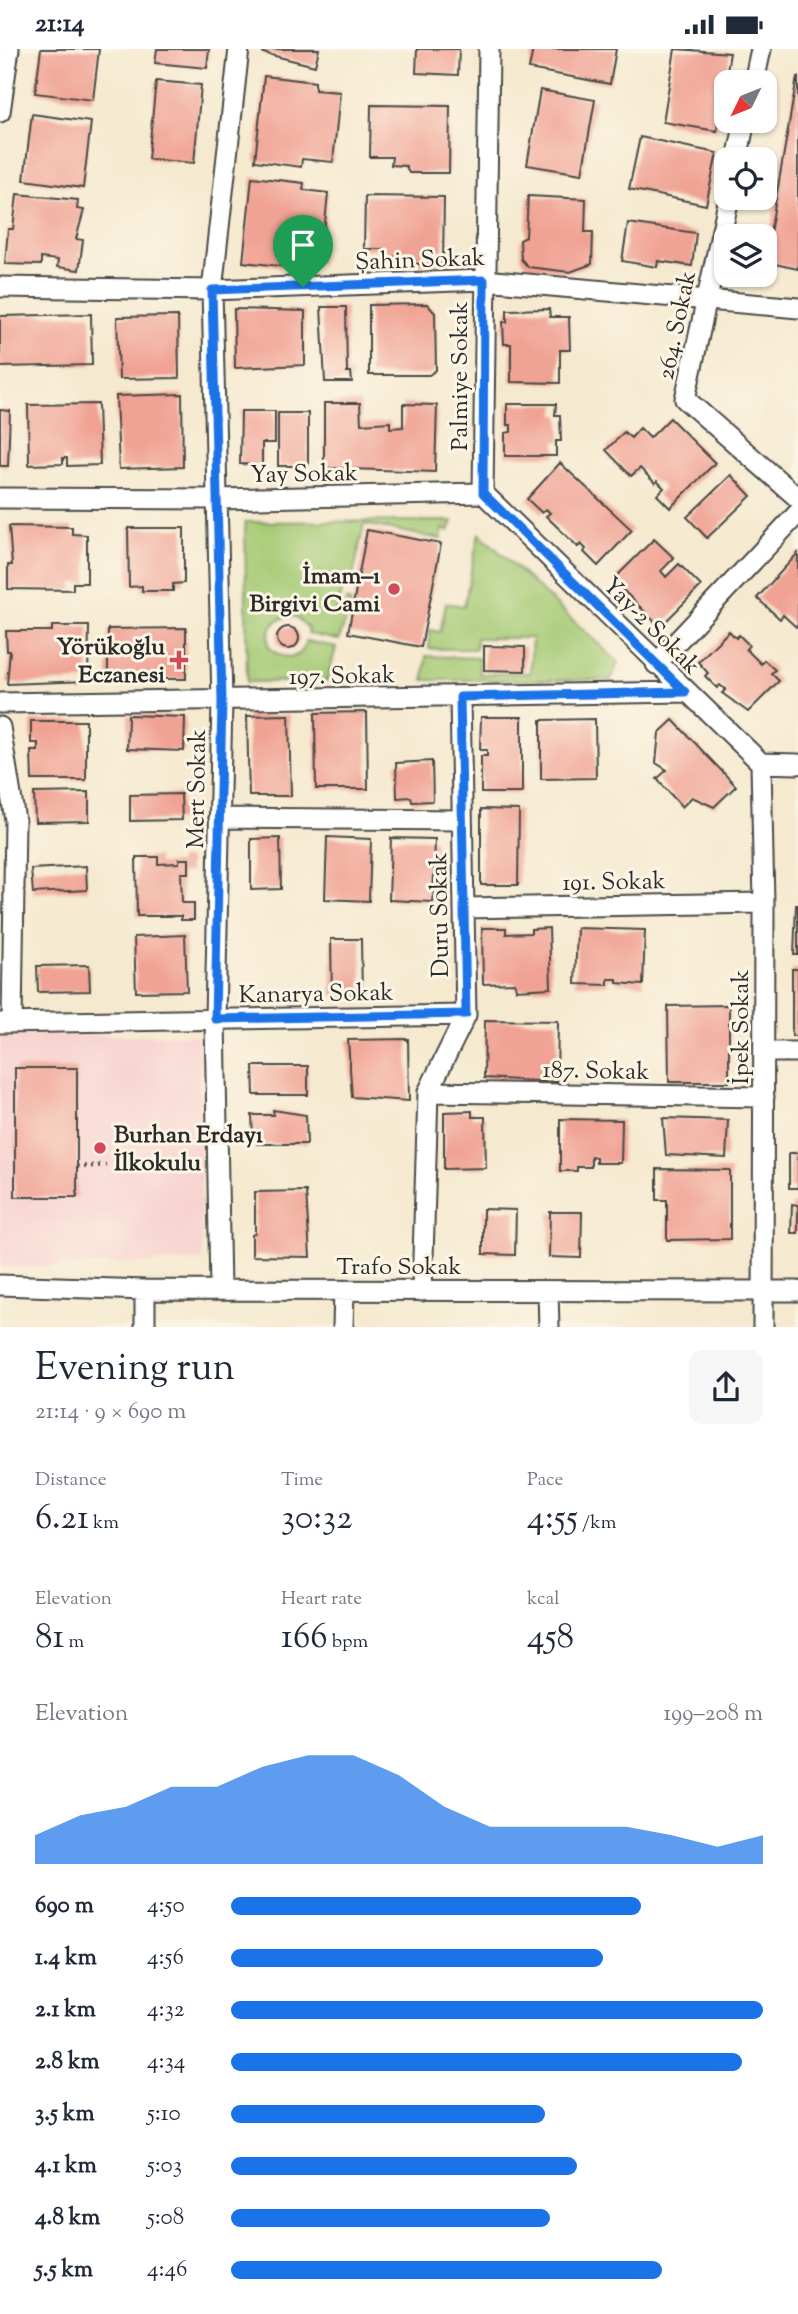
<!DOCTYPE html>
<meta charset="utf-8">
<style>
:root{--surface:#fff;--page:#f6f6f7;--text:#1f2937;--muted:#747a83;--accent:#1a73e8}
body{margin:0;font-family:"Sorts Mill Goudy",serif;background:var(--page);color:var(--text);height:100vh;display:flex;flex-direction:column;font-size:26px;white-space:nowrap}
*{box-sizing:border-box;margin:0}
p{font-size:23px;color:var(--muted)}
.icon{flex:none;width:38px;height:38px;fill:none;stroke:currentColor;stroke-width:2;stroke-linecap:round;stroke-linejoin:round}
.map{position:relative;height:1278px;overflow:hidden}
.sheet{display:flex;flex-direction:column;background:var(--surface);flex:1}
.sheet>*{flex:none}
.needle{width:46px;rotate:227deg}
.fabs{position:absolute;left:714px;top:21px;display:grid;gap:14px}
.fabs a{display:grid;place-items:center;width:63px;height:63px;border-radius:14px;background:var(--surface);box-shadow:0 2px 5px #0004;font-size:35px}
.pin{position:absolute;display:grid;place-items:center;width:60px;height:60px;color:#fff;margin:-72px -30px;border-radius:50% 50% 50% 0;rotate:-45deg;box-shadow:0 0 7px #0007}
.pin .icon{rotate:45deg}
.round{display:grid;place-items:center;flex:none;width:74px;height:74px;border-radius:14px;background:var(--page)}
.overview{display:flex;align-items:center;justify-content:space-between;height:119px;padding:0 35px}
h1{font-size:38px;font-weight:600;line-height:52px}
.metrics{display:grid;grid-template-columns:repeat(3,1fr);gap:10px;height:119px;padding:7px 35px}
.metrics div{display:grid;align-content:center}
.metrics b{font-size:35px;font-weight:600}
.metrics small{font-size:19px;font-weight:400}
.metrics p{font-size:19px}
.chart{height:196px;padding:14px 35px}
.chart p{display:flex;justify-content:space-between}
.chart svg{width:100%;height:126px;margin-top:7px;fill:var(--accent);opacity:.7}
ul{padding:0 35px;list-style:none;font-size:23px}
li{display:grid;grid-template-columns:112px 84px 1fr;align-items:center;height:52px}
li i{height:18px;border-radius:9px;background:var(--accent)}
.status{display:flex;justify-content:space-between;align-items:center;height:49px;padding:0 35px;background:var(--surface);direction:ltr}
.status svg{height:19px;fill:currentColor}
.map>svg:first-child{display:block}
.built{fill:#f7d0ce}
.green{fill:#a5ca74;stroke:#687a50;stroke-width:2}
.building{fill:#f0a394}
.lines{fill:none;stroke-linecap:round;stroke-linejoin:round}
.minor-casing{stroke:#494844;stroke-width:23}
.path{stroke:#494844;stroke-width:4.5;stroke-dasharray:2 5;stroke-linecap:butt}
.minor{stroke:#fff;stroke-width:19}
.route-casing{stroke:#fff;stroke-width:14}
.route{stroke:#1a73e8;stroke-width:9}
.poi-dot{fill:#d1495b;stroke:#fcf5e5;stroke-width:2.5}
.labels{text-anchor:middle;stroke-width:6;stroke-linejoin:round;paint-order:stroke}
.street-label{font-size:24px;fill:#2b2b2b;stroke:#fcf5e5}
.poi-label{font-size:24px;font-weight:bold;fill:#2b2b2b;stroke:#fcf5e5;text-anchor:end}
</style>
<div class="status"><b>21:14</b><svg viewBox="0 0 49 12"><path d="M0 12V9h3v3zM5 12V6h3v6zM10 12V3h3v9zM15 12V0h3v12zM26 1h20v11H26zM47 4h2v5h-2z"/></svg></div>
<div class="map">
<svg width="798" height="1278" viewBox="0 0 798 1278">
<rect width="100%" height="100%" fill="#fcf5e5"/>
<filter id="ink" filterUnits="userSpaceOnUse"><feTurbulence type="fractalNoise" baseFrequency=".0143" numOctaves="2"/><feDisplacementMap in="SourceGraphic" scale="14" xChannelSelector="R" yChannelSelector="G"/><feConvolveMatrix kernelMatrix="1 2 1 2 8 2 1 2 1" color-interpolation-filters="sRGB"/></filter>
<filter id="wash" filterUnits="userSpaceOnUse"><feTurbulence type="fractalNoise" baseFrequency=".00686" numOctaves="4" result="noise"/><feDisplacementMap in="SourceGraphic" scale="28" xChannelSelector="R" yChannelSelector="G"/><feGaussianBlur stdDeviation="1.57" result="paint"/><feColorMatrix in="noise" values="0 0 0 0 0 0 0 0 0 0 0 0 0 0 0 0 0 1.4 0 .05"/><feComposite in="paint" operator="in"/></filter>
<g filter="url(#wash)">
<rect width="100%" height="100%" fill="#f5e9cf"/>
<path class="built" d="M0 986H199L202 1212 0 1219Z"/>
<path class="green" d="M453 472 449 482 443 480 441 490 364 475 352 533 345 532 336 563 343 566 346 551 351 553 339 591 308 585V579L296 568 288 567C272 572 266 582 269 598 281 611 302 613 306 592L336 598 327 632 247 633 245 473Z
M479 484 618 613 611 631H424L426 607 478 609 480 625 530 624 532 589H476V600H429L430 581 440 583 446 554 464 557Z"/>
<g id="blocks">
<path class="building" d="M41 0H99L93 51 35 44Z
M157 0H209L207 19 155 14Z
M264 0H319L315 17 263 4Z
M417 0H459L458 26 416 24Z
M533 0H616L610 35 529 20Z
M675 0 730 4 717 82 663 73Z
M264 27 315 33V41L340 43 333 113 302 110 301 118 255 112Z
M797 28H798V220L765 213Z
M156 32 201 36 194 114 148 110Z
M540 41 595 51 582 125 527 116Z
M371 56 450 57 449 124H409L406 117 391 116 392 108H370Z
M32 65 91 73 83 139 24 131Z
M640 88 717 104 706 156 629 140Z
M252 128 304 134 303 141 328 144 321 214 290 211 289 218 243 213Z
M17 145 78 151 77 160 84 161 76 190 83 191 79 221 57 218 58 211 41 209V216L5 215 8 180H13Z
M365 147 444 148 443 215H403L400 208H385L386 200H364Z
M528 147 586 150 585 183H593L592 215 570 223 528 218 521 210 520 191 526 188Z
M628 174 696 184 692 217 658 212 657 218 622 212Z
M427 255 435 264 436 321 429 326H369V256Z
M321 258H346L347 323H351L352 333H325Z
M234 260 305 262V316L235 319Z
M549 260 550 268H569L570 301H560V334L511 333V295H504L503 273H507V261Z
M91 265 92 316 0 318V267Z
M178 267 179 329 119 330 117 268Z
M182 345 183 418 119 420 116 347Z
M324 354H360L361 375 390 373V379L403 378V355L437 356 435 423 324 419Z
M98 355 100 416 67 417V409H63V415L29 416 28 356Z
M507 355H556L555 366H560L561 392H556V407H505V384L511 383V376H507Z
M0 361 10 362 8 417H0Z
M241 362H275V394H262V416L240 415Z
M278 364H308V417H278Z
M670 369 715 414 670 459 657 446 664 439 657 432 655 434 640 419 631 427 606 401 624 383 631 389 640 379 650 389Z
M560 414 632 481 598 517 584 503 586 500 581 495 578 498 546 467 550 464 546 460 542 464 527 450Z
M731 426 751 447 707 489 687 468Z
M9 477 72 478V485L87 486V534H73V541L8 540V516H12Z
M128 479H184V534L173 535V542H142V537L129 538Z
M367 481 441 495 421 598 348 584Z
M654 490 674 509 661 522 666 528 679 515 701 537 660 578 613 531Z
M798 504V575L796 578 783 566 780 570 757 549Z
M52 577H89L88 632 7 635 10 602H7L6 582H52Z
M277 589a11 11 0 1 1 22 0a11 11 0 1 1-22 0Z
M186 579V630H108V580Z
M729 582 736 589 739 586 749 596 746 600 761 615 764 611 775 621 771 624 779 632 748 663 722 644 726 641 720 636 717 639 705 627 708 624 698 613Z
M484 597 525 598V622L484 621Z
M367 663 368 740H316L315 664Z
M128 666 185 668 184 702 127 700Z
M289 666 291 747H249L247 667Z
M481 668H522V744H481V707H487V701H480Z
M595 670 596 729 541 730V671Z
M673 671 736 737 714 758 692 748 682 758 657 730 667 721 656 714 659 684Z
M31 672H86V731H32L31 702H38V694H31Z
M432 712 433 752 412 753 411 748 397 749 396 714Z
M89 743V772L35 773 34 744Z
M181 745 182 771 130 772V746Z
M481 760 519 761 518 836H481Z
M327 788 371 790 369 852 325 850Z
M280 789 281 840 251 841V790Z
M391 789 435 790 433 853 389 851Z
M136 808H158V815L179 814V810H189V824H181L182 854H194V871H181V867H137Z
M86 817 87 841 33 844 31 820Z
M796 856H798V906H794Z
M482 879H506V885L531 884V880L549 879 551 939 516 941 515 934 483 935Z
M577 879 645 881 643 936 617 934V930H608V936L575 935Z
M185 886 187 942 136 943 134 888Z
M331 890H361L362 947H332Z
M89 916 90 942 38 943 37 917Z
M792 920H798V987H792Z
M729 956V1033H669L668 957Z
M485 971 558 972 557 1033 484 1029Z
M408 990 409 1052 352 1048 348 991Z
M253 1017H308V1046H254Z
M15 1019H77V1148H15Z
M273 1061 306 1066 307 1095H257V1089H253L252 1066H274Z
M472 1062V1068H485L486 1119 444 1120V1063Z
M663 1069 728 1071 726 1109 666 1106Z
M560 1070 622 1071 621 1114H596V1108L591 1107V1118H577V1122H560Z
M789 1104H798V1139H789Z
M657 1120 730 1121V1190L667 1191V1151H657Z
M306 1142 310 1208 252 1207V1186L255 1184V1143Z
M792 1155 798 1156V1184H791Z
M483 1160 516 1161 515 1206 483 1205Z
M550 1163H582L581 1209 549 1208Z"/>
</g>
</g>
<g filter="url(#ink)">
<use href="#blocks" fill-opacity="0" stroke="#494844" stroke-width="2"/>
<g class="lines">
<g class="minor-casing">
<path id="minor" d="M754 33 761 0
M0 63 9 0
M737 110 745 72
M729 149 685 350 798 449
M0 238 212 241 484 231 798 259
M483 444 489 0
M483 444 761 714 798 715
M0 449 217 450 483 444
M656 615 798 464
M0 654 685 643
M0 678 15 771 12 973
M761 714 764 854 763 1278
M219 769 462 771
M464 859 764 854
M0 974 466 966
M764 1003H798
M428 1043 764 1048
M0 1236 145 1241 798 1242
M220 1241 215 970 222 652 212 241 239 0
M422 1242 428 1043 466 966 460 648
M548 1243 549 1278
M145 1278V1241
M343 1278 344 1242"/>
</g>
<path class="path" d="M77 1118 106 1116"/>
<use href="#minor" class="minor"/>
</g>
</g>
<g class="lines" filter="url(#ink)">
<g class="route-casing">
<path id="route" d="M484 231 483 444 685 643 460 648 466 965 215 970 222 652 212 241Z"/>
</g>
<use href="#route" class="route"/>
</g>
<g class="poi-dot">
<circle cx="394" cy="540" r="7"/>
<path d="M175.5 600.5h7v7h7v7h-7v7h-7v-7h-7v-7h7z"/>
<circle cx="100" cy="1099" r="7"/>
</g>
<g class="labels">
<g class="street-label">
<text transform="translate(420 210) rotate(-2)" y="8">Şahin Sokak</text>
<text transform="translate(676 276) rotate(-78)" y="8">264. Sokak</text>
<text transform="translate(459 327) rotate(-90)" y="8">Palmiye Sokak</text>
<text transform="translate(304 424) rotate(-1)" y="8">Yay Sokak</text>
<text transform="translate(652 576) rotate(45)" y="8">Yay-2 Sokak</text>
<text transform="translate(342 626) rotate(-1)" y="8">197. Sokak</text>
<text transform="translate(196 740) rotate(-89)" y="8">Mert Sokak</text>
<text transform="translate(614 832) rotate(-1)" y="8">191. Sokak</text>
<text transform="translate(439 866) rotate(-91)" y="8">Duru Sokak</text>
<text transform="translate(316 944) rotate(-1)" y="8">Kanarya Sokak</text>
<text transform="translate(740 978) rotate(-90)" y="8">İpek Sokak</text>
<text transform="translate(596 1021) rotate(1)" y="8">187. Sokak</text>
<text x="399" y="1225">Trafo Sokak</text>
</g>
<g class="poi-label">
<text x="380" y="534">İmam–ı<tspan x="380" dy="28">Birgivi Cami</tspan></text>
<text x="165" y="605">Yörükoğlu<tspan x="165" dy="28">Eczanesi</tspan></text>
<text x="114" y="1093" text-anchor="start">Burhan Erdayı<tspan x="114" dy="28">İlkokulu</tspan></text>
</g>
</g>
</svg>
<div class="fabs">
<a><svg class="needle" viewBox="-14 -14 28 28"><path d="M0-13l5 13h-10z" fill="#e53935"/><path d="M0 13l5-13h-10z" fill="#747a83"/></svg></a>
<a><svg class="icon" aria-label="locate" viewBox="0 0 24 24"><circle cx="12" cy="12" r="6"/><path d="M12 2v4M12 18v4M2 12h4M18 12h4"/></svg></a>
<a><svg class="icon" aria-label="layers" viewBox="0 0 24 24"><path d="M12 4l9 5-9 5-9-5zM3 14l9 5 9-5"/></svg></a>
</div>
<div class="pin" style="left:303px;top:238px;background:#1e9e55"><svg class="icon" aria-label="arrive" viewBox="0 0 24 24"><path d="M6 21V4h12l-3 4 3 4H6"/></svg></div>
</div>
<section class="sheet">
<div class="overview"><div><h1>Evening run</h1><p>21:14 · 9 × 690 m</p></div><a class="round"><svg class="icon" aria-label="share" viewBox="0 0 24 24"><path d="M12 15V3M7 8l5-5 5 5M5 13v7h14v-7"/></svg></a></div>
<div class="metrics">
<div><p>Distance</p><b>6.21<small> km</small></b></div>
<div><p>Time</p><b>30:32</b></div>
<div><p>Pace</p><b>4:55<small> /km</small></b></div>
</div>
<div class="metrics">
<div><p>Elevation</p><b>81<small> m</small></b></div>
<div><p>Heart rate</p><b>166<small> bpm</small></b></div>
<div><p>kcal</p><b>458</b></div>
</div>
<div class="chart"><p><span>Elevation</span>199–208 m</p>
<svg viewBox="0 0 160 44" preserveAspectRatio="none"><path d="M0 44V34L10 27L20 24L30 17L40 17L50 10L60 6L70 6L80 13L90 24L100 31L110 31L120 31L130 31L140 34L150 38L160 34V44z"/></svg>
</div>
<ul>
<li><b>690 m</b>4:50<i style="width:77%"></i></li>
<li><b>1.4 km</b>4:56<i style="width:70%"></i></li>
<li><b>2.1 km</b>4:32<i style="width:100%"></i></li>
<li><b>2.8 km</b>4:34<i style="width:96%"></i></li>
<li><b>3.5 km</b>5:10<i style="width:59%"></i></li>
<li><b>4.1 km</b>5:03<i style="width:65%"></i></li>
<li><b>4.8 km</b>5:08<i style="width:60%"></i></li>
<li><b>5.5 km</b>4:46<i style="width:81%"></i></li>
</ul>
</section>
